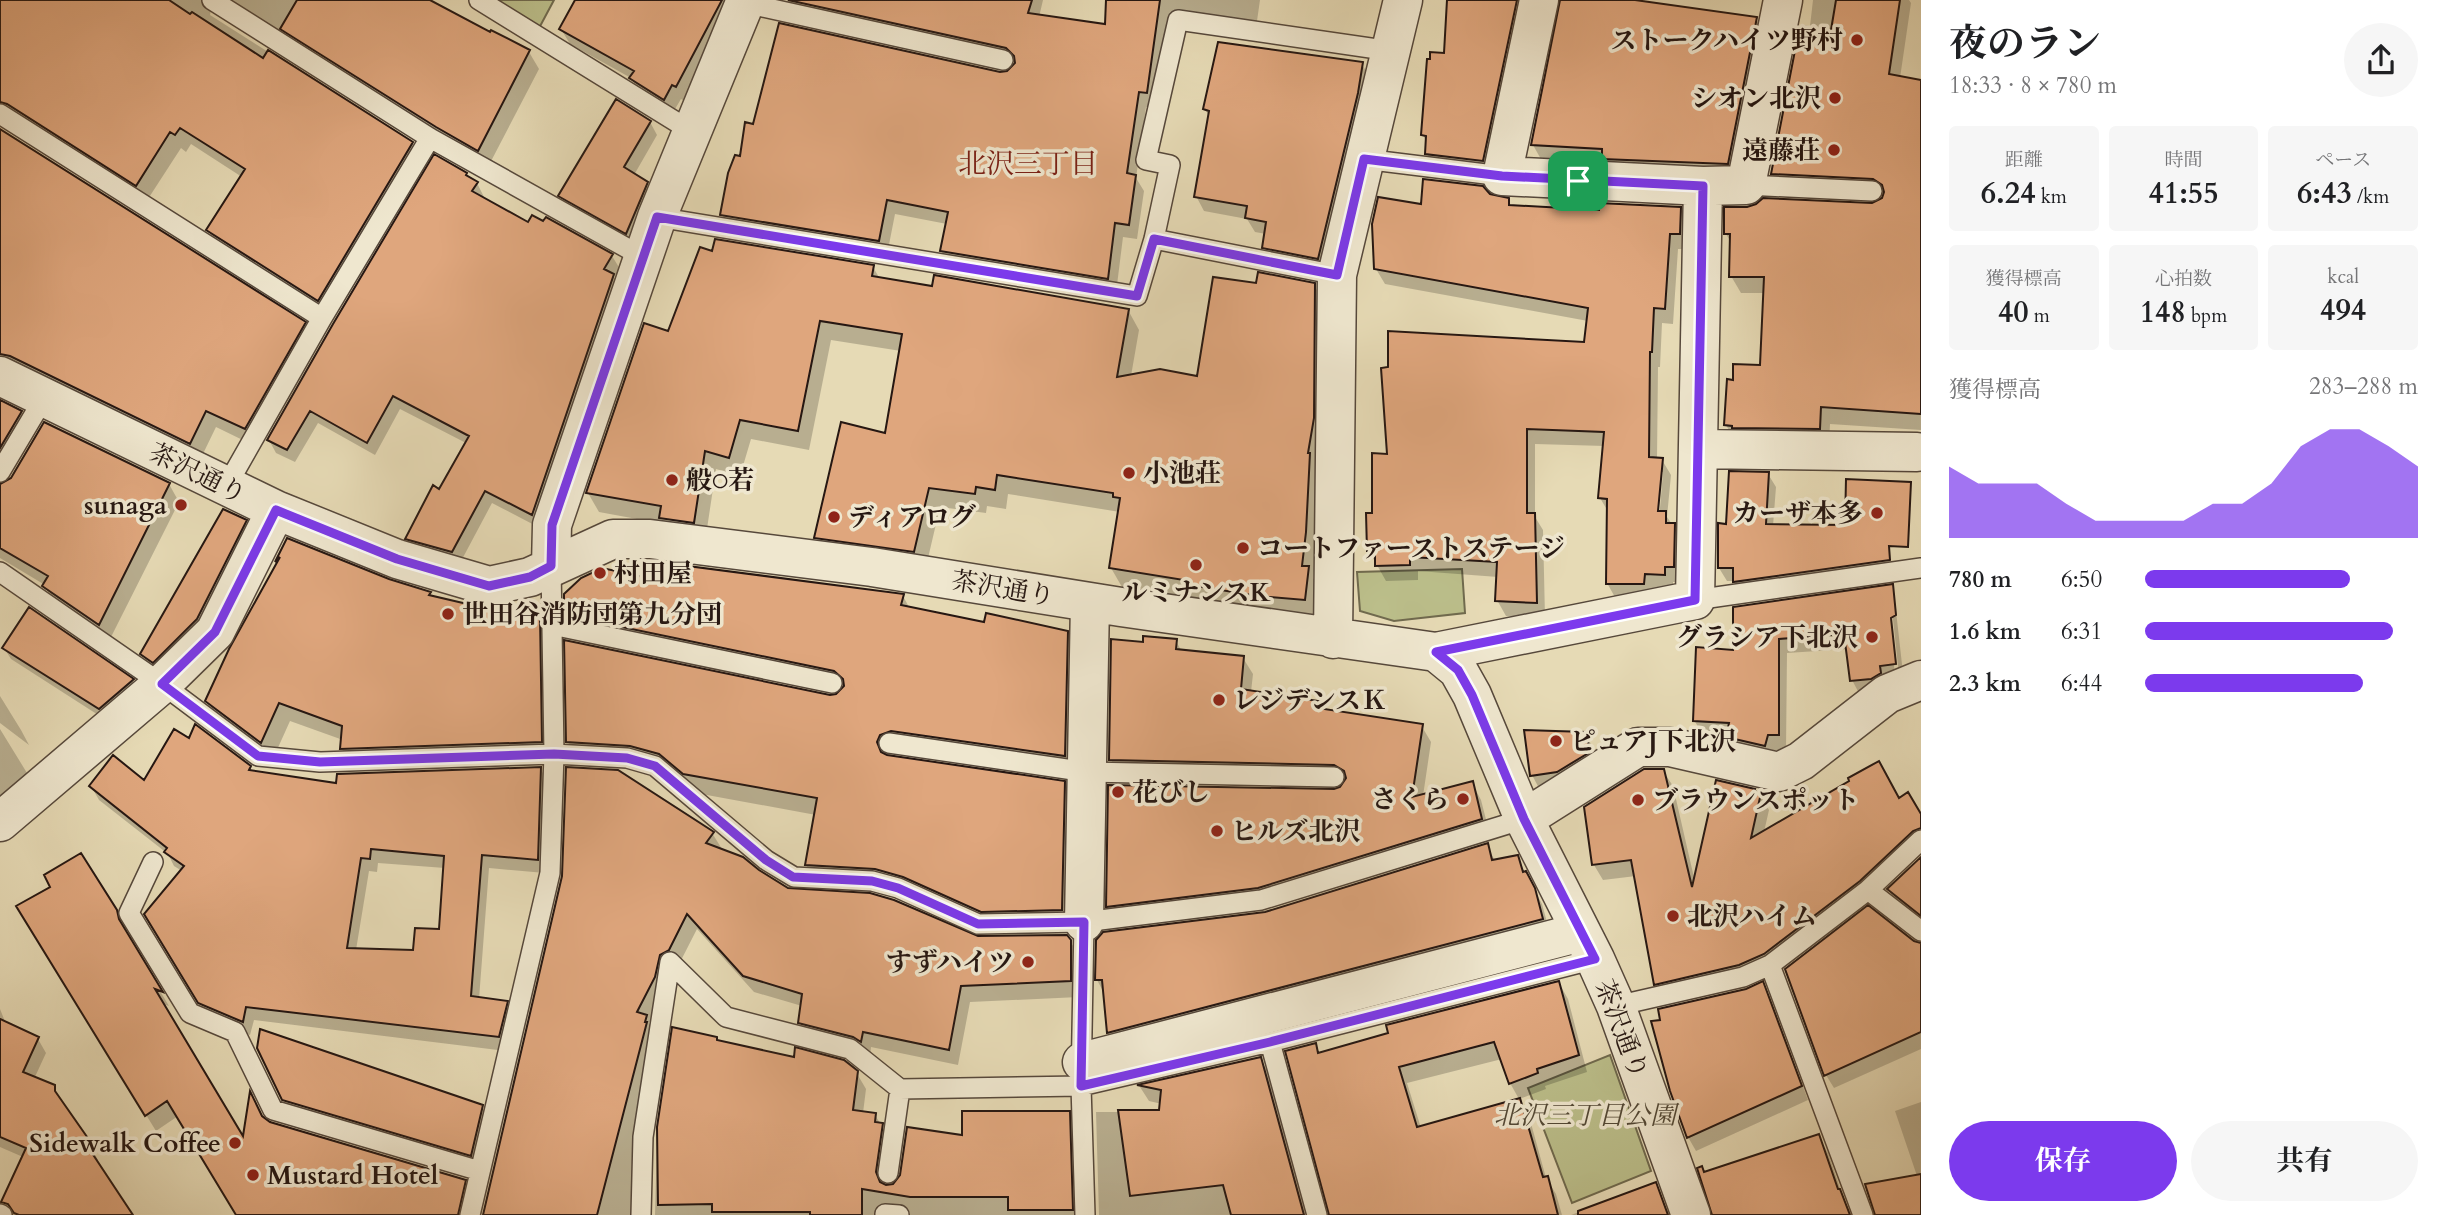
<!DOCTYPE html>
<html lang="ja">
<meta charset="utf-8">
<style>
:root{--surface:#fff;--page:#f6f6f6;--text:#202124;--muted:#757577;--accent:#7c3aed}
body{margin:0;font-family:Cardo,"Noto Serif JP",serif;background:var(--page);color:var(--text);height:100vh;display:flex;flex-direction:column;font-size:26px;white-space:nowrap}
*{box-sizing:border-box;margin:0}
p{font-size:23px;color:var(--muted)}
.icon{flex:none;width:38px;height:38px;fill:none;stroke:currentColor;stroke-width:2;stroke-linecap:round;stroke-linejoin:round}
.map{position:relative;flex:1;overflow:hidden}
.panel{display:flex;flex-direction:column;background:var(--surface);width:525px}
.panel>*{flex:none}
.pin{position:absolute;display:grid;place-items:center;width:60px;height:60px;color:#fff;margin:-30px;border-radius:14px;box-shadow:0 4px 10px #0006}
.round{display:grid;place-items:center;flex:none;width:74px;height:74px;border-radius:37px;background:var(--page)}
.summary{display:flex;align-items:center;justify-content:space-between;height:119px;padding:0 28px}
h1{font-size:38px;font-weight:700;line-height:52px}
.stats{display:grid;grid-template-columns:repeat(3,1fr);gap:10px;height:119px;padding:7px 28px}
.stats div{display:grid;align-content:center;border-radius:7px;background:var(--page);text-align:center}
.stats b{font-size:30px;font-weight:700}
.stats small{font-size:19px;font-weight:400}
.stats p{font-size:19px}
.chart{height:196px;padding:14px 28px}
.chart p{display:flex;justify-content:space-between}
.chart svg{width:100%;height:126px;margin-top:7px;fill:var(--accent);opacity:.7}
.action{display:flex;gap:14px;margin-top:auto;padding:14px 28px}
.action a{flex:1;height:80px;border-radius:42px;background:var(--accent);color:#fff;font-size:28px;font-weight:700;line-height:80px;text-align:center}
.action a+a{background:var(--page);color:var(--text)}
ul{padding:0 28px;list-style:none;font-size:23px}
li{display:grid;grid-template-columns:112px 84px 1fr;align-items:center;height:52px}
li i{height:18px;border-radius:9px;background:var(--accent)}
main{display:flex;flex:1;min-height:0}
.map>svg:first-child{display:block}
.green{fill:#bbbe8a;stroke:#706a4e;stroke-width:2}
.shadow{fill:#0003;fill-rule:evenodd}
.building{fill:#dfa67d;stroke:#261712;stroke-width:2;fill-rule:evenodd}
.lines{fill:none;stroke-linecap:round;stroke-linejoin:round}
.lane-casing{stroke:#56483b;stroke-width:22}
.street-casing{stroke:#56483b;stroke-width:41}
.lane{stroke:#efe7cf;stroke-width:19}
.street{stroke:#efe7cf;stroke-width:38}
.route-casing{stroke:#fff;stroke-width:14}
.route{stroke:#7c3aed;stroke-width:9}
.poi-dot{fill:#8f2418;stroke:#efe7cf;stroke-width:2.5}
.labels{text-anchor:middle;stroke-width:7;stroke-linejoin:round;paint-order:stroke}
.poi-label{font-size:26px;font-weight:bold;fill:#261712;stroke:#efe7cf;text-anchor:start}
.street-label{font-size:26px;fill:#261712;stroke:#efe7cf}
.park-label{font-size:26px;font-style:italic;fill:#534936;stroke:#efe7cf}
.neighbourhood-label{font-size:28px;fill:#7a1f14;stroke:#efe7cf}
</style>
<main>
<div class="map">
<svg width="1921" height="1215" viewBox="0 0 1921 1215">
<rect width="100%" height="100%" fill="#e6dab5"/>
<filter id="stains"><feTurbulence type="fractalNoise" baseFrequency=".00286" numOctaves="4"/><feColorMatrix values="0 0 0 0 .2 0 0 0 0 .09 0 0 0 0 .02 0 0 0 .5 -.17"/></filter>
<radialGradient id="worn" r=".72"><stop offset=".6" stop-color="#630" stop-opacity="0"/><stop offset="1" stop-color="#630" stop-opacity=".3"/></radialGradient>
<path class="green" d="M491 0H554L538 30Z
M1462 569 1465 613 1394 621 1360 611 1357 572Z
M1610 1055 1651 1171 1572 1203 1528 1088Z"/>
<path class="shadow" d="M0 0H432L435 5 529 52 539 69 488 167 211 10 210 15 412 143 422 161 328 317 218 247 208 230 242 177 191 144 186 152 181 148 146 202 0 124Z
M577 0H732L684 101 681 99 672 114 640 93 631 78 570 44 561 29Z
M787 0H1043L1039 17 1107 26 1108 0H1260L1257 21 1167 19 1155 108 1146 107 1136 178 1144 191 1137 239 1123 237 1116 293 950 266 941 251 947 224 895 214 887 255 730 230 722 215 754 126 1008 73 1017 63 795 14Z
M1449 0H1531L1491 176 1435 169 1427 154V143L1423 135 1446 54Z
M1561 0H1622L1756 19 1766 35 1737 179 1542 161 1533 145Z
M1813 0H1909L1911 3 1900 78 1921 82V430L1830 424 1829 445 1736 442 1726 425 1735 382 1762 367 1765 293H1741L1731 276 1732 244 1726 234 1872 205 1883 199 1885 195 1782 190 1772 174 1802 25 1810 26Z
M1361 63 1370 77 1326 272 1272 262 1264 247 1266 234 1255 232 1247 219 1204 211 1196 196 1210 118 1205 109Z
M650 122 657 135 634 175 646 183 654 196 634 245 568 208 560 196Z
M0 131 304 323 314 341 255 446 216 427 200 460 0 374Z
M466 174 477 183 484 197 483 199 529 225 612 256 620 269 614 277 621 289 540 528 492 503 459 565 415 552 407 539 440 491 466 443 400 409 375 455 318 423 295 462 276 453 269 440Z
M1489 196 1508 200 1512 207 1600 212 1680 208 1689 224 1688 249H1678L1673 324 1662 323 1660 367H1658L1657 459 1662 460 1671 475 1667 517 1683 540 1682 582H1673V590L1616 599 1607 583 1609 513 1600 498 1605 446 1535 444V517L1543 530 1545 617 1506 616 1497 600 1498 577 1418 571V580L1386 581 1369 551 1389 455 1585 344 1588 321 1385 284 1376 269 1423 206ZM1660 472H1663L1659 520H1655Z
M713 254 873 267 880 279 933 288 1128 310 1139 330 1131 376 1199 378 1258 285H1314L1325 305 1316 553 1313 578 1319 587 1315 619 1122 587 1111 568 1120 512 1008 494 1006 509 987 506 986 513 940 507 925 571 827 557 816 537 886 435 901 351 831 340 809 450 751 439 740 476 716 469 705 542 664 524 599 512 588 493 669 334Z
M0 402 21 412 31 430 0 482Z
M1768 474 1776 487 1773 526 1846 527 1883 496 1891 574 1743 595 1735 581H1727L1719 568 1728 525Z
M169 484 179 502 109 641 54 604 45 585 0 558V486Z
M245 521 249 528 200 626 157 669 146 661 142 654Z
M287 540 388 581 430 593 432 597 536 622 539 619 550 637 552 761 353 768 342 749 343 740 290 721 272 761 218 720 207 701 278 564 277 562Z
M645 579 903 596 910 609 986 624 1066 632 1078 652 1076 776 903 750 885 757 1064 783 1075 803 1073 930 993 931 888 889 818 885 806 865 816 815 696 793 643 766 579 762 568 742 830 697 842 693 844 690 577 635 566 614Z
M1886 587 1895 602 1904 682 1860 695 1852 680 1848 649 1787 653 1786 750H1776L1773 761 1737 752 1728 737 1703 735 1694 720 1735 652ZM1887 601H1891L1899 675H1895Z
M29 609 132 681 139 692 106 720 11 659 4 648Z
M1176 641 1182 652 1243 658 1253 674 1251 692 1324 704 1328 712 1421 725 1431 742 1423 796 1472 783 1481 800 1490 835 1268 904 1117 923 1108 906 1342 789 1345 780 1331 756 1328 758 1341 780 1120 776 1111 760 1144 644Z
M0 696 21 730 29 745 0 723Z
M0 729 35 786 0 815Z
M1585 734 1594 749 1597 767 1540 790 1532 775Z
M249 767 252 772 338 785 540 768 548 782 545 873 489 868 479 999 506 1002 515 1016 506 1051 254 1020 250 1035 208 1017 146 914 182 871 174 866 168 854 99 800 91 786 144 782ZM378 863 445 868 441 931 415 952 356 950 369 871 377 872Z
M1663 771 1673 786 1695 882 1755 793 1760 795 1769 810 1764 832 1852 781 1887 779 1921 842 1773 970 1664 1000 1655 984 1636 876 1603 880 1594 865Z
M712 833 722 849 788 889 977 938 1070 941 1080 957 1079 997 970 1002 958 1065 871 1047 870 1057 809 1039 800 1023 802 1006 754 992 697 929 649 1023 655 1033 638 1215H484L564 876Z
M1487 845 1495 861 1517 857 1542 904 1550 933 1115 1046 1107 1033 1104 993 1097 980 1265 913Z
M1921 859V922L1897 903 1889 889Z
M116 911 126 928 127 936 169 1006 161 1003 244 1141 263 1119 269 1123 465 1181 474 1197 470 1215H237L178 1116 156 1131 28 923Z
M1913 943 1921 945V1049L1834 1088 1826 1075Z
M1559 983 1568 999 1587 1072 1545 1086 1546 1089 1519 1099 1510 1083 1502 1059 1407 1083 1421 1128 1519 1100 1529 1116 1546 1178 1556 1194 1562 1215H1330L1315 1045 1321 1055Z
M1762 984 1770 997 1808 1100 1696 1151 1688 1137 1662 1021Z
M0 1009 6 1024 38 1039 46 1053 34 1079 90 1145 98 1160 96 1162 131 1215H11L3 1202 23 1157 0 1147Z
M674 1029 716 1039 718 1042 856 1072 866 1089 863 1113 875 1115 891 1141 885 1187 894 1186 964 1138 1068 1112 1078 1129 1081 1215H655L657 1138Z
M1260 1059 1270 1075 1308 1215H1099L1096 1112H1161L1162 1104 1149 1101 1140 1087Z
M283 1099 482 1107 489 1118 477 1166 290 1111Z
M1921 1102V1215H1877L1917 1176 1895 1111Z
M1818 1136 1828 1153 1843 1197 1852 1215H1714L1705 1174Z
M1655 1185 1670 1215H1571Z"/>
<path class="building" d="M0 0H169L190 14 192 12 263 58 268 50 413 142 318 301 206 230 245 169 180 128 175 135 170 132 136 186 7 104 0 102Z
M297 0H430L490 32 491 30 530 50 478 151 436 127 280 29Z
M575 0H722L676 87 672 85 664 100 629 78 634 71 559 29Z
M788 0H1032L1028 13 1105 24 1106 0H1160L1147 93 1139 92 1127 173 1136 175 1129 225 1115 223 1108 279 940 251 948 212 887 200 879 241 720 215 728 173 735 155 740 156 745 122 753 124 779 23 1000 72 1007 71 1015 63 1014 56 1006 48Z
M1447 0H1517L1483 161 1425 154 1426 136 1421 135 1427 59H1430V52L1444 53Z
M1560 0H1635L1757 17 1728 164 1602 159V149L1531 145Z
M1836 0H1900L1889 74 1921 80V414L1821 407 1820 429 1732 428V426L1724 425 1727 379 1733 380V364L1760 365 1764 277H1729L1730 234H1724V207H1747L1756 204 1763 198 1872 203 1882 198 1884 192 1882 185 1873 179 1771 174 1798 35 1831 30Z
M1218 42 1363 62 1358 93 1318 259 1262 248 1266 222 1245 218 1247 206 1194 197 1209 111 1203 109Z
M616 99 651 121 624 167 648 182 626 234 558 196Z
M0 129 306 322 245 429 206 411 190 444 10 356 0 354Z
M434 154 467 173 466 175 478 182 472 191 528 222 532 215 543 221 546 217 613 254 604 269 614 274 532 515 485 491 452 552 405 539 433 485 439 489 469 436 393 396 367 443 310 411 287 450 267 440 333 324Z
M1423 179 1483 186 1490 194 1509 198V205L1599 210V203L1681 207 1680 234H1670L1665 309 1654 308 1652 352H1650L1649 457 1663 458 1658 511H1666V523H1675L1674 567H1665V575L1645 574 1644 584H1606L1607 499 1598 498 1604 432 1527 429V513H1535L1537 603 1495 601 1497 562 1410 557V565L1375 566V551H1367L1366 513H1372V453L1387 454 1381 368 1388 367V331L1584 342 1588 308 1374 269 1372 224 1378 197 1421 204Z
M715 239 874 265 872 276 932 286 934 275 1129 309 1117 377 1160 369 1197 376 1213 277 1256 283 1258 272 1315 283 1314 418 1308 453H1310L1306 532 1302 566H1309L1305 600 1258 596 1183 584 1184 580 1109 568 1120 498 1113 497V493L997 475 995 490 976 487 975 494 929 488 914 552 814 538 841 422 885 433 902 334 820 321 798 431 740 420 729 458 705 451 694 523 659 518 661 506 586 493 644 323 668 331 700 247 712 251Z
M0 400 22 411 0 448Z
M44 422 170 483 99 625 42 586 48 576 0 548V484L11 478Z
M1729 471 1769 472 1766 524 1845 525 1846 479 1911 482 1908 547 1889 546 1890 560 1733 582V568H1718V523L1726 524Z
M223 509 247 520 197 619 153 663 140 654Z
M287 538 389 579 431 592 429 595 536 620 540 616 542 742 340 749 342 726 279 703 261 743 205 701 229 649 280 557 275 562Z
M649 561 904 594 901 605 984 622 986 613 1068 631 1065 756 891 731 880 735 877 742 881 752 887 755 1065 781 1062 910 981 912 903 877 875 869 805 865 817 798 683 774 659 754 630 746 566 742 564 640 830 695 836 694 844 686 843 679 834 671 564 615V594L581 578 602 568 644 577Z
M1893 584 1896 615 1891 618 1896 664 1880 666 1881 673 1871 679 1850 681 1844 634 1779 639V735H1768L1765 746 1726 737 1729 723 1693 721 1696 647 1733 650V607Z
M29 607 134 679 99 709 2 648Z
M1143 636 1177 639 1176 649 1244 656 1241 689 1325 702 1324 709 1423 724 1412 797 1473 781 1482 819 1258 888 1106 907 1108 785 1334 789 1340 787 1346 778 1344 771 1334 765 1109 760 1111 639 1143 642Z
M195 724 251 766 249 770 336 783 337 774 541 767 538 860 482 855 471 996 508 1001 499 1037 246 1007 243 1022 198 1003 144 914 184 866 164 852 167 848 89 786 113 755 144 780 174 729 189 738ZM371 849 444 856 439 929 415 928 413 950 347 948 361 858 370 859Z
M1524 730 1586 732 1590 752 1557 772 1530 776Z
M1879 761 1899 798 1908 792 1921 814V828L1913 831 1860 881 1764 954 1739 965 1654 985 1631 860 1592 865 1584 807 1644 769H1664L1692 887 1716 780 1755 789 1754 791 1761 793 1751 838 1849 781 1848 778Z
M566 767 618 770 714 832 706 843 743 857 759 870 788 888 870 893 894 900 978 936 1067 935 1071 940V981L961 986 949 1050 863 1032 861 1042 853 1037 798 1023 802 994 743 976 687 914 669 950 660 955 655 977 637 1012 647 1015 645 1022H647L597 1215H483L562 876Z
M1488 843 1492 860 1518 855 1523 872 1526 871 1535 888 1543 919 1107 1033 1102 980H1095L1096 940 1103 932 1265 912Z
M81 853 117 910 119 919 163 992 155 989 243 1136 250 1091 262 1116 270 1122 466 1180 458 1215H236L167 1101 145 1116 16 906 50 887 44 875Z
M1921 857V916L1887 889Z
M1868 905 1914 941 1921 943V1032L1824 1076 1785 969Z
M1559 981 1579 1055 1537 1069 1538 1073 1509 1084 1494 1042 1399 1067 1417 1127 1520 1098 1543 1177 1548 1176 1558 1215H1329L1285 1051 1316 1043 1318 1053 1388 1033 1386 1025Z
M1763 981 1802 1086 1687 1138 1670 1091 1651 1021 1660 1020 1658 1009 1746 989Z
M0 1019 39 1037 23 1072 55 1085V1091L92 1144 88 1147 133 1215H19L14 1213 8 1204 1 1202 26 1148 0 1137Z
M672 1027 717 1037V1040L794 1057 795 1047 844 1060 858 1071 853 1110 876 1113 875 1122 883 1123 876 1172 880 1182 886 1185 893 1184 900 1175 907 1127 962 1135V1111H1070L1073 1210H1008V1197H910L862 1189V1215H810V1212H712V1204L658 1205 657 1127Z
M260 1029 483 1105 471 1156 282 1100 257 1048Z
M1261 1057 1304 1215H1231L1223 1185 1130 1196 1118 1110H1159L1161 1090 1137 1085Z
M1819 1134 1838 1189H1840L1850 1215H1712L1697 1168 1702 1166 1704 1172Z
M1921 1174V1215H1875L1865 1184Z
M1656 1182 1668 1215H1578V1211Z"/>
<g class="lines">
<g class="lane-casing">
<path id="lane" d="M212 0 430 138 643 257
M479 0 691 131
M745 3 1003 60
M0 114 322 318
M1364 159 1502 176
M1746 185 1872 191
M657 217 1137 296 1154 239 1170 165 1146 160 1178 20 1391 51
M1154 239 1337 275
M0 472 44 398
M226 487 322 318 430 138
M0 572 162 684 258 756 320 762 554 754 627 758 655 766 766 860 794 877 872 881 898 888 978 924 1084 922 1261 900 1524 819
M1695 600 1921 568
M552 625 832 683
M889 743 1087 772 1334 777
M153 862 129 913 190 1013 235 1032 273 1110 480 1171
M1868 890 1921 840
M1084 922 1081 1086 1085 1215
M670 962 726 1017 850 1049 900 1089 1081 1086 1270 1042 1595 959
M1770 965 1863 1215
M1616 1006 1743 977 1770 965 1868 890 1921 931
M1270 1042 1317 1215
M888 1173 900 1089
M0 1214 2 1215
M885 1214 899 1215
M470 1215 550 873 554 754 551 566
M641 1215 643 1137 670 962"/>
</g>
<g class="street-casing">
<path id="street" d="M1539 0 1502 176 1703 186 1746 185 1783 0
M0 376 276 510 397 559 489 586 530 577 613 539H650L872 567 1121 607 1436 652 1458 670 1472 695 1524 819 1595 959 1616 1006 1691 1215
M1698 449 1917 452
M551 566 552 525 657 217 746 0
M1333 639 1337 275 1403 0
M1436 652 1695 600 1703 186
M1524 819 1638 747H1670L1779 772 1801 761 1887 694 1921 680
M0 822 162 684 215 632 276 510
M1084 922 1090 602
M1082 1062 1581 932"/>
</g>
<use href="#lane" class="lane"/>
<use href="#street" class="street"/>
</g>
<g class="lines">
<g class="route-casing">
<path id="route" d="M1364 159 1502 176 1703 186 1695 600 1436 652 1458 670 1472 695 1524 819 1595 959 1270 1042 1081 1086 1084 922 978 924 898 888 872 881 793 877 766 860 655 766 627 758 554 754 320 762 258 756 162 684 215 632 276 510 397 559 489 586 530 577 551 566 552 525 657 217 1137 296 1154 239 1337 275Z"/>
</g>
<use href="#route" class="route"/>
</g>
<g class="poi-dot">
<circle cx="1857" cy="40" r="7"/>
<circle cx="1835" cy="98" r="7"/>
<circle cx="1834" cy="150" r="7"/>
<circle cx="1129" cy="473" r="7"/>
<circle cx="672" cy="480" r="7"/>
<circle cx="181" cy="505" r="7"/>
<circle cx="1877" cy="513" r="7"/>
<circle cx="834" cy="517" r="7"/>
<circle cx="1243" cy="548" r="7"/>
<circle cx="1196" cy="565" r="7"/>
<circle cx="600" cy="573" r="7"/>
<circle cx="448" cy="614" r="7"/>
<circle cx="1872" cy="637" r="7"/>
<circle cx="1219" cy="700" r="7"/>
<circle cx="1556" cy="741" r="7"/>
<circle cx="1118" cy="792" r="7"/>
<circle cx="1463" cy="799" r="7"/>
<circle cx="1638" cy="800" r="7"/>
<circle cx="1217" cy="831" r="7"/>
<circle cx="1673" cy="916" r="7"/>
<circle cx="1028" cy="962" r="7"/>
<circle cx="235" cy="1143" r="7"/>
<circle cx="253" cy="1175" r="7"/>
</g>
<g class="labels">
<g class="poi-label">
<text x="1843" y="49" text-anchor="end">ストークハイツ野村</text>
<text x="1821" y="107" text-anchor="end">シオン北沢</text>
<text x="1820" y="159" text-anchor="end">遠藤荘</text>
<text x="1143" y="482">小池荘</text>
<text x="686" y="489">般○若</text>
<text x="167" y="514" text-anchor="end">sunaga</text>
<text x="1863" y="522" text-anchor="end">カーザ本多</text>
<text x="848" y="526">ディアログ</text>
<text x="1257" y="557">コートファーストステージ</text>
<text x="614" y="582">村田屋</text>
<text x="1196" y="601" text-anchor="middle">ルミナンスK</text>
<text x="462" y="623">世田谷消防団第九分団</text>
<text x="1858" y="646" text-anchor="end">グラシア下北沢</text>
<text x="1233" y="709">レジデンスＫ</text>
<text x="1570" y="750">ピュアJ下北沢</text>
<text x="1132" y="801">花びし</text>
<text x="1449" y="808" text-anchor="end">さくら</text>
<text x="1652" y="809">ブラウンスポット</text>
<text x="1231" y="840">ヒルズ北沢</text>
<text x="1687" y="925">北沢ハイム</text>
<text x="1014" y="971" text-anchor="end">すずハイツ</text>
<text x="221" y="1152" text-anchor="end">Sidewalk Coffee</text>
<text x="267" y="1184">Mustard Hotel</text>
</g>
<g class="street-label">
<text transform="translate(198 473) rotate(26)" y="9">茶沢通り</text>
<text transform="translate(1003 588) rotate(9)" y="9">茶沢通り</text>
<text transform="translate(1622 1029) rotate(69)" y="9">茶沢通り</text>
</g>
<g class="park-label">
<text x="1585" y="1124">北沢三丁目公園</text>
</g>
<g class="neighbourhood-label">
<text x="1028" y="173">北沢三丁目</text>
</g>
</g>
<rect width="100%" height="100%" filter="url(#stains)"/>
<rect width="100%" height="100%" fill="url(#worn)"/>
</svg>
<div class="pin" style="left:1578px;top:181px;background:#1e9e55"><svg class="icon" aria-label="arrive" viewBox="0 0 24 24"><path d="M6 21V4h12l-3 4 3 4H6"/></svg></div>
</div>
<section class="panel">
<div class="summary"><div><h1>夜のラン</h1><p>18:33 · 8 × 780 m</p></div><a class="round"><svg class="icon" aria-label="share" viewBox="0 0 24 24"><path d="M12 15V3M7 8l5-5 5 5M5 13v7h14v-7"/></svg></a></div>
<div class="stats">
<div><p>距離</p><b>6.24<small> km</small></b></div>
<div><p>時間</p><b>41:55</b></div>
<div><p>ペース</p><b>6:43<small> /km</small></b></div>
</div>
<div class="stats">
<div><p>獲得標高</p><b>40<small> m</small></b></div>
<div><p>心拍数</p><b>148<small> bpm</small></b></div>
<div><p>kcal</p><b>494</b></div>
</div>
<div class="chart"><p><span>獲得標高</span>283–288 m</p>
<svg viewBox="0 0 160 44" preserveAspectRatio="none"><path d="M0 44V19L10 25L20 25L30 25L40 32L50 38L60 38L70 38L80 38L90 32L100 32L110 25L120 12L130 6L140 6L150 12L160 19V44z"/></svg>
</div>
<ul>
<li><b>780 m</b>6:50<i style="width:75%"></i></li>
<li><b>1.6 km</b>6:31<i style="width:91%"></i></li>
<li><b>2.3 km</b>6:44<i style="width:80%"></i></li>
</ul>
<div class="action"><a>保存</a><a>共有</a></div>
</section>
</main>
